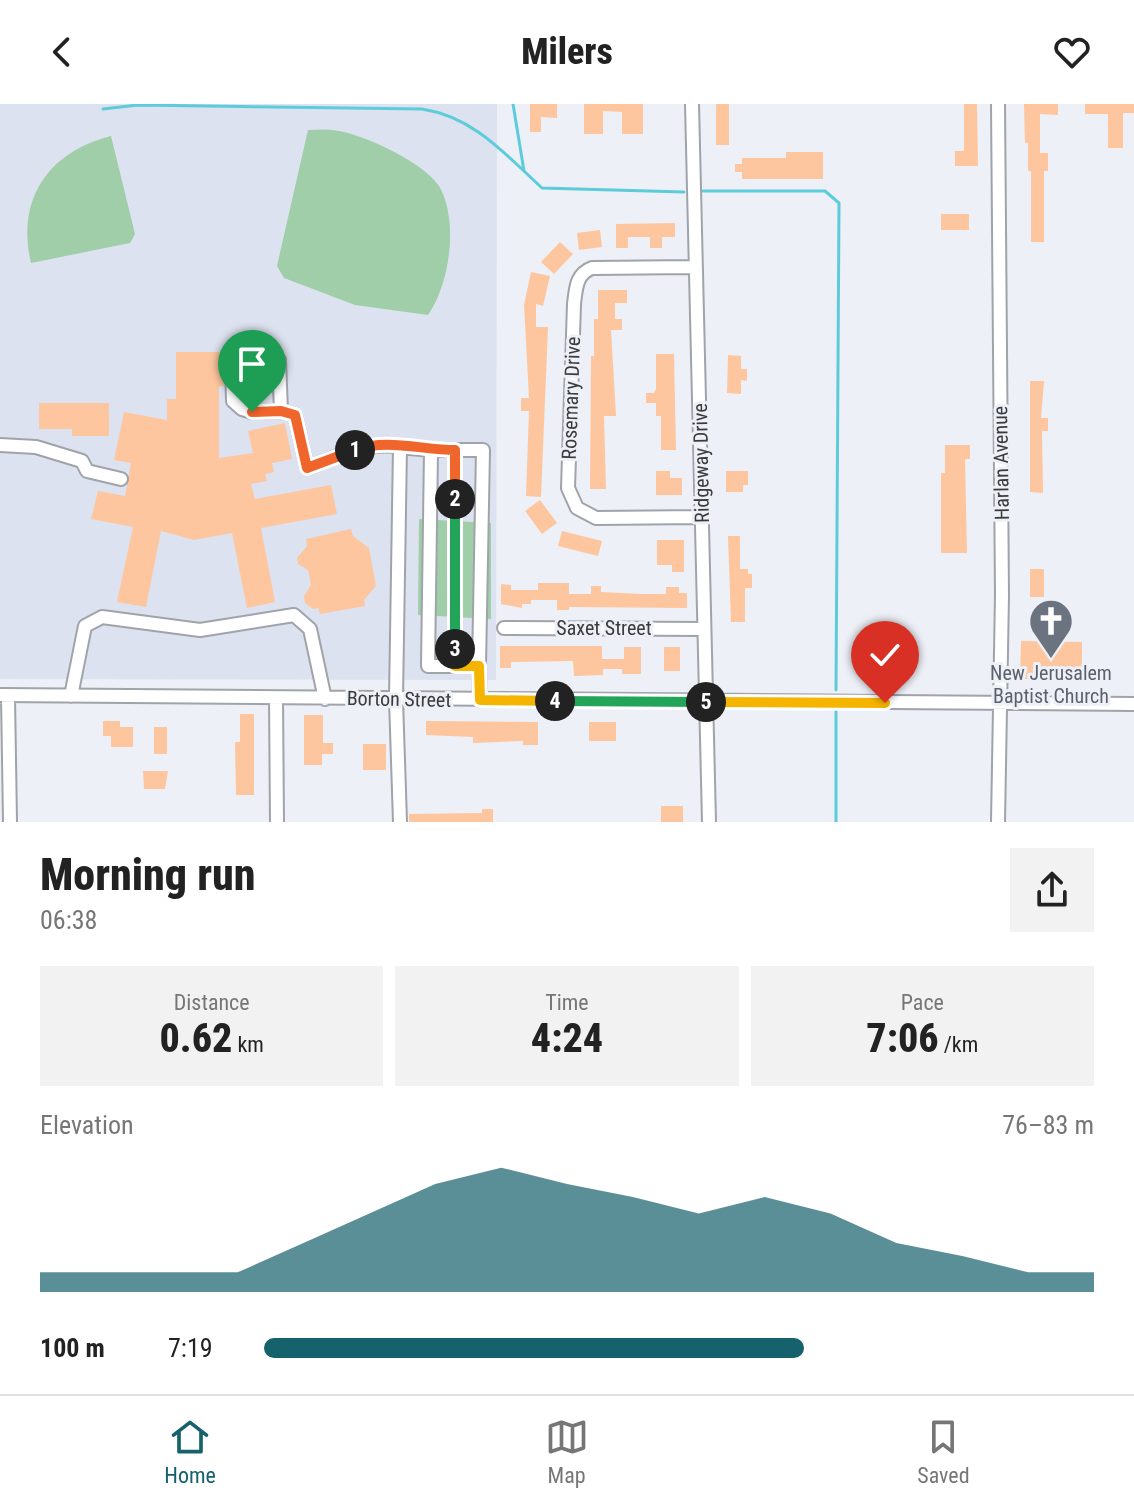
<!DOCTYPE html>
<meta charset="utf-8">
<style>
:root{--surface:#fff;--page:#f2f2f2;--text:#222;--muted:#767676;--line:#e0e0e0;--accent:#15616c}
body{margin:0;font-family:"Roboto Condensed",sans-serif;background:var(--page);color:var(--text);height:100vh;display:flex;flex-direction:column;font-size:30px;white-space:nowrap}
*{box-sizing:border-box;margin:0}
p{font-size:26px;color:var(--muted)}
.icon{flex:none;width:44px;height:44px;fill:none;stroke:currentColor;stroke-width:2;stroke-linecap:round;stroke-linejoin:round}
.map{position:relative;height:718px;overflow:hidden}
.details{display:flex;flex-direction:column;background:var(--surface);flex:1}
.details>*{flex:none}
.pin{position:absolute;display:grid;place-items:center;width:68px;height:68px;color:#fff;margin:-82px -34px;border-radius:50% 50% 50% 0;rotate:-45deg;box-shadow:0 0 8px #0007}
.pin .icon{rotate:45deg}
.km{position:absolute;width:40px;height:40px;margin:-20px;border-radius:50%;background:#222;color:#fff;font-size:22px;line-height:40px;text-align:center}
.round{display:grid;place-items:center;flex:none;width:84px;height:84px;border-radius:0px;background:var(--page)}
.headline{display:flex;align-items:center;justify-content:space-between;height:136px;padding:0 40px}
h1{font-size:44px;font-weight:800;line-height:60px}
.stats{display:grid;grid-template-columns:repeat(3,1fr);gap:12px;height:136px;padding:8px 40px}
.stats div{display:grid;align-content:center;border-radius:0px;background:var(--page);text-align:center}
.stats b{font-size:40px;font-weight:800}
.stats small{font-size:22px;font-weight:400}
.stats p{font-size:22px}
.chart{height:224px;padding:16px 40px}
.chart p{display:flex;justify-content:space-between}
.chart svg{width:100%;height:144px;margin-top:8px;fill:var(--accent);opacity:.7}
ul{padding:0 40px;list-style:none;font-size:26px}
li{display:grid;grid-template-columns:128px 96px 1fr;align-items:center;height:60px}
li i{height:20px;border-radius:10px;background:var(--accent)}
header{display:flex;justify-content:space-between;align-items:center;height:104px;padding:0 40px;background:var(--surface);font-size:36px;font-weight:800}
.tab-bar{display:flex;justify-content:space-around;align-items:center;height:112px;border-top:2px solid var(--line);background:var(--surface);font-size:22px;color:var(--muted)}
.tab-bar a{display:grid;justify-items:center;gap:4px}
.tab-bar .on{color:var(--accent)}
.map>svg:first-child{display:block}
.built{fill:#dce2ef}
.green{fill:#a0cea9}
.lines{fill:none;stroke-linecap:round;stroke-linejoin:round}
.stream{stroke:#5dccda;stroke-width:3}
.building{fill:#fdc69e}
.minor-casing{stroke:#a0a3a9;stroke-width:16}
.minor{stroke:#fff;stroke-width:12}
.split-1-casing{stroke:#fff;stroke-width:16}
.split-2-casing{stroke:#fff;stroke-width:16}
.split-3-casing{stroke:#fff;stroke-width:16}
.split-4-casing{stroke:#fff;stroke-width:16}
.split-5-casing{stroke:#fff;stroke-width:16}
.split-6-casing{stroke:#fff;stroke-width:16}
.split-1{stroke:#f0652b;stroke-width:10}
.split-2{stroke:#f0652b;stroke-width:10}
.split-3{stroke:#22a559;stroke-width:10}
.split-4{stroke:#f5b400;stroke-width:10}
.split-5{stroke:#22a559;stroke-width:10}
.split-6{stroke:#f5b400;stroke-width:10}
.labels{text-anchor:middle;stroke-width:6;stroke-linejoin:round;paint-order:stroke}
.street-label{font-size:20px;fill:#393b3d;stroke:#edf0f6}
.worship-label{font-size:20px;fill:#5b616d;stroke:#edf0f6}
</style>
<header><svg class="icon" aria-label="back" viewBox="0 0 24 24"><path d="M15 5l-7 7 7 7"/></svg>Milers<svg class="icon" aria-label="heart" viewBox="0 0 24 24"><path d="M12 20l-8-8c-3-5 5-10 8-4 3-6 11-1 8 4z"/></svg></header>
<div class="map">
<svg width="1134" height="718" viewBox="0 0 1134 718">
<rect width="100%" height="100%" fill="#edf0f6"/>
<path class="built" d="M0 0H497L496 576 0 575Z"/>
<path class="green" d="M308 26C316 26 324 25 332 26 359 28 424 58 439 82 459 116 450 180 428 211L355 201 284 174 277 162Z
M111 32 135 130 130 139 31 159C16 95 48 48 111 32Z
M419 415 491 419V515L418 511Z"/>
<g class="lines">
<path class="stream" d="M513 0 524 67
M103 5 138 1 422 5C474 13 505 50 542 84L684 88
M703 87H825L839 99 836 586
M836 718V604"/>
</g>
<path class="building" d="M530 0H557V14L541 13V28H530Z
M584 0H643V30H622V8L603 7V30H584Z
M716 0H729V41H716Z
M964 0H977L978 62H955V47H964Z
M1024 0H1058V11L1040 10V49H1048V67H1044V138H1031V67H1028V39H1025Z
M1085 0H1134V9H1123V44H1108V10H1085Z
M786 48H823V75H742V68H735V60H742V54H786Z
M941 110H969V126H941Z
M675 119V133H662V144H650V133H628V144H616V120Z
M600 126 602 143 579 146 577 129Z
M560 138 573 150 554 170 541 158Z
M531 168 550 172 543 202 536 200V223H548L541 393 526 392 529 307H521V294H529L524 201Z
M598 186H627V199H615V215H622V226H611L616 312H604L606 385H590L591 252H594V215H598Z
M176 248H224V282H219V354L253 349 248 327 285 319 292 355 272 359 274 368 265 370 267 377 251 380 255 395 331 381 337 410 261 424 275 498 247 504 232 429 194 436 161 427 146 503 117 498 133 423 91 415 98 387 125 392 131 359 114 356 124 308 167 316V295H176Z
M656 250H674L676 346H661V312H656V299H646V289H654L656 285Z
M728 251 741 252V265H747V277L741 276V290L727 289Z
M1030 277H1044L1041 314H1048V327H1042L1043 389 1030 388Z
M39 299H109V332H72V325H39Z
M945 341H970V355H965L967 449H941V369H945Z
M656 367H670V374H682V391H656Z
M726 367H748V381H743V388H726Z
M540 396 557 419 542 430 525 407Z
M351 425 353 432 369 444 376 482 364 496 365 502 320 510 318 504 313 505 305 499 304 492 311 481 308 466 298 460 297 454 307 442 306 435Z
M562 427 602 437 598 452 558 442Z
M728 432H740V465H748V470H752V484H745V518H731Z
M657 436H684V468H672V461H657Z
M1030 465H1044V493H1030Z
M538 479H569V490H591V482H601V488L641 490H666V483H679V489H687V504L569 503V506H557V496H531V500H522V504L501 500V480L511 481V486H538Z
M1021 537 1082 538V575H1020Z
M500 542H602V555H624V543H641V570H622V565H603V571L574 572 573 557 511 558V564H500Z
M664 543H680V567H664Z
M860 546H893L892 581H874V568H861Z
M240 610H254V691H236L235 638H240Z
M304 611H323V639H333V650H322V661H304Z
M103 617H120V623H133V643H111V632H103Z
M426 617 538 618V641H523V637L473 639V633L426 631Z
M589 618H616V637H589Z
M154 623H167V650H154Z
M363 640H386V666H363Z
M143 667H168L165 685H144Z
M661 702H683V718H661Z
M482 705H493V718H409V710L482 709Z"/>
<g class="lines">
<g class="minor-casing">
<path id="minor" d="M692 0 709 718
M998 0 1002 491 998 718
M694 163 592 164C576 170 576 184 574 200L568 384 577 404 596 414 702 413
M251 256 232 259 233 297 242 305 252 308
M281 307 279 256H251L252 308 281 307 295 311 307 364C338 353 367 336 400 343
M0 341 36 343 82 357 87 367 121 375
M455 346V562
M504 524 704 525
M479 562 483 346H431L428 562H479L480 596
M0 591 1134 600
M8 592 10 718
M71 592 85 522 102 513 200 526 294 511 310 525 325 595
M276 594 277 718
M400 718 396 595 400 343 431 346"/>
</g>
<use href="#minor" class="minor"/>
</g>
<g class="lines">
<g class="split-1-casing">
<path id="split-1" d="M252 308 281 307 295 311 307 364 355 346"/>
</g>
<g class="split-2-casing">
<path id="split-2" d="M355 346C386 334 422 346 455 346V395"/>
</g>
<g class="split-3-casing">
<path id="split-3" d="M455 395V545"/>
</g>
<g class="split-4-casing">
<path id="split-4" d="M455 545V562H479L480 596 555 597"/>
</g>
<g class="split-5-casing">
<path id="split-5" d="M555 597 706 598"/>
</g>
<g class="split-6-casing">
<path id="split-6" d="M706 598 885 599"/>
</g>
<use href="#split-1" class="split-1"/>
<use href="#split-2" class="split-2"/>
<use href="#split-3" class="split-3"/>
<use href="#split-4" class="split-4"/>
<use href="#split-5" class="split-5"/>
<use href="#split-6" class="split-6"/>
</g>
<defs>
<g id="church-pin" transform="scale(2.3)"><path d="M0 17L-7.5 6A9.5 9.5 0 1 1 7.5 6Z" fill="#6b7280" stroke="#edf0f6"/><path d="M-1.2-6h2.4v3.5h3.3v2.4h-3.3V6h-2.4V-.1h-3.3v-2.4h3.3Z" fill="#fff"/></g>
</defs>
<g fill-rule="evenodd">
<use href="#church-pin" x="1051" y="517"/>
</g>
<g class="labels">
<g class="street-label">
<text transform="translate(571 294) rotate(-88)" y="7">Rosemary Drive</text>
<text transform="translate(701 359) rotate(-91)" y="7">Ridgeway Drive</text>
<text transform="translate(1001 359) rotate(-91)" y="7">Harlan Avenue</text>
<text x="604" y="531">Saxet Street</text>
<text transform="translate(399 595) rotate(1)" y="7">Borton Street</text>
</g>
<g class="worship-label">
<text x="1051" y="576">New Jerusalem<tspan x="1051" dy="23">Baptist Church</tspan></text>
</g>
</g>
</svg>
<div class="pin" style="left:252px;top:308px;background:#1e9e55"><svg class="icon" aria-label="arrive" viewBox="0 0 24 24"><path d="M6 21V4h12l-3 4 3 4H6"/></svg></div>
<div class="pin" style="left:885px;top:599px;background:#d93025"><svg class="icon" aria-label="check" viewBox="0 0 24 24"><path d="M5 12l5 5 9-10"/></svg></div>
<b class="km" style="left:355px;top:346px">1</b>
<b class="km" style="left:455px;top:395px">2</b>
<b class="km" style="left:455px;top:545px">3</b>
<b class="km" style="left:555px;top:597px">4</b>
<b class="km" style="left:706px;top:598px">5</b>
</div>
<section class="details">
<div class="headline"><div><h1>Morning run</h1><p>06:38</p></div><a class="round"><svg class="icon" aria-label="share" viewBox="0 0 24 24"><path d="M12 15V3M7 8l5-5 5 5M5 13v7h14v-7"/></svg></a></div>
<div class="stats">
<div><p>Distance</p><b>0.62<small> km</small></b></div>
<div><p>Time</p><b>4:24</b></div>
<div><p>Pace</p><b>7:06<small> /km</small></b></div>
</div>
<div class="chart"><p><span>Elevation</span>76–83 m</p>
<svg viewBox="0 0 160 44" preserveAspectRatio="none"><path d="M0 44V38L10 38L20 38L30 38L40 29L50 20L60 11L70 6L80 11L90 15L100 20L110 15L120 20L130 29L140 33L150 38L160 38V44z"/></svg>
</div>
<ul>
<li><b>100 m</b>7:19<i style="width:65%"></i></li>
</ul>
</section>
<nav class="tab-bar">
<a class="on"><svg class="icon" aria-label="home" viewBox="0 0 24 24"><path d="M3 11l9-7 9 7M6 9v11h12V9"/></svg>Home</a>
<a><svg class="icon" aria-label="map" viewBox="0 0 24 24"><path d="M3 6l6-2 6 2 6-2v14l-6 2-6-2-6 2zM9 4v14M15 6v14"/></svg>Map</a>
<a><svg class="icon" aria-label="saved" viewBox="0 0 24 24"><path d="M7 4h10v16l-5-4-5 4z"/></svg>Saved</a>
</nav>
